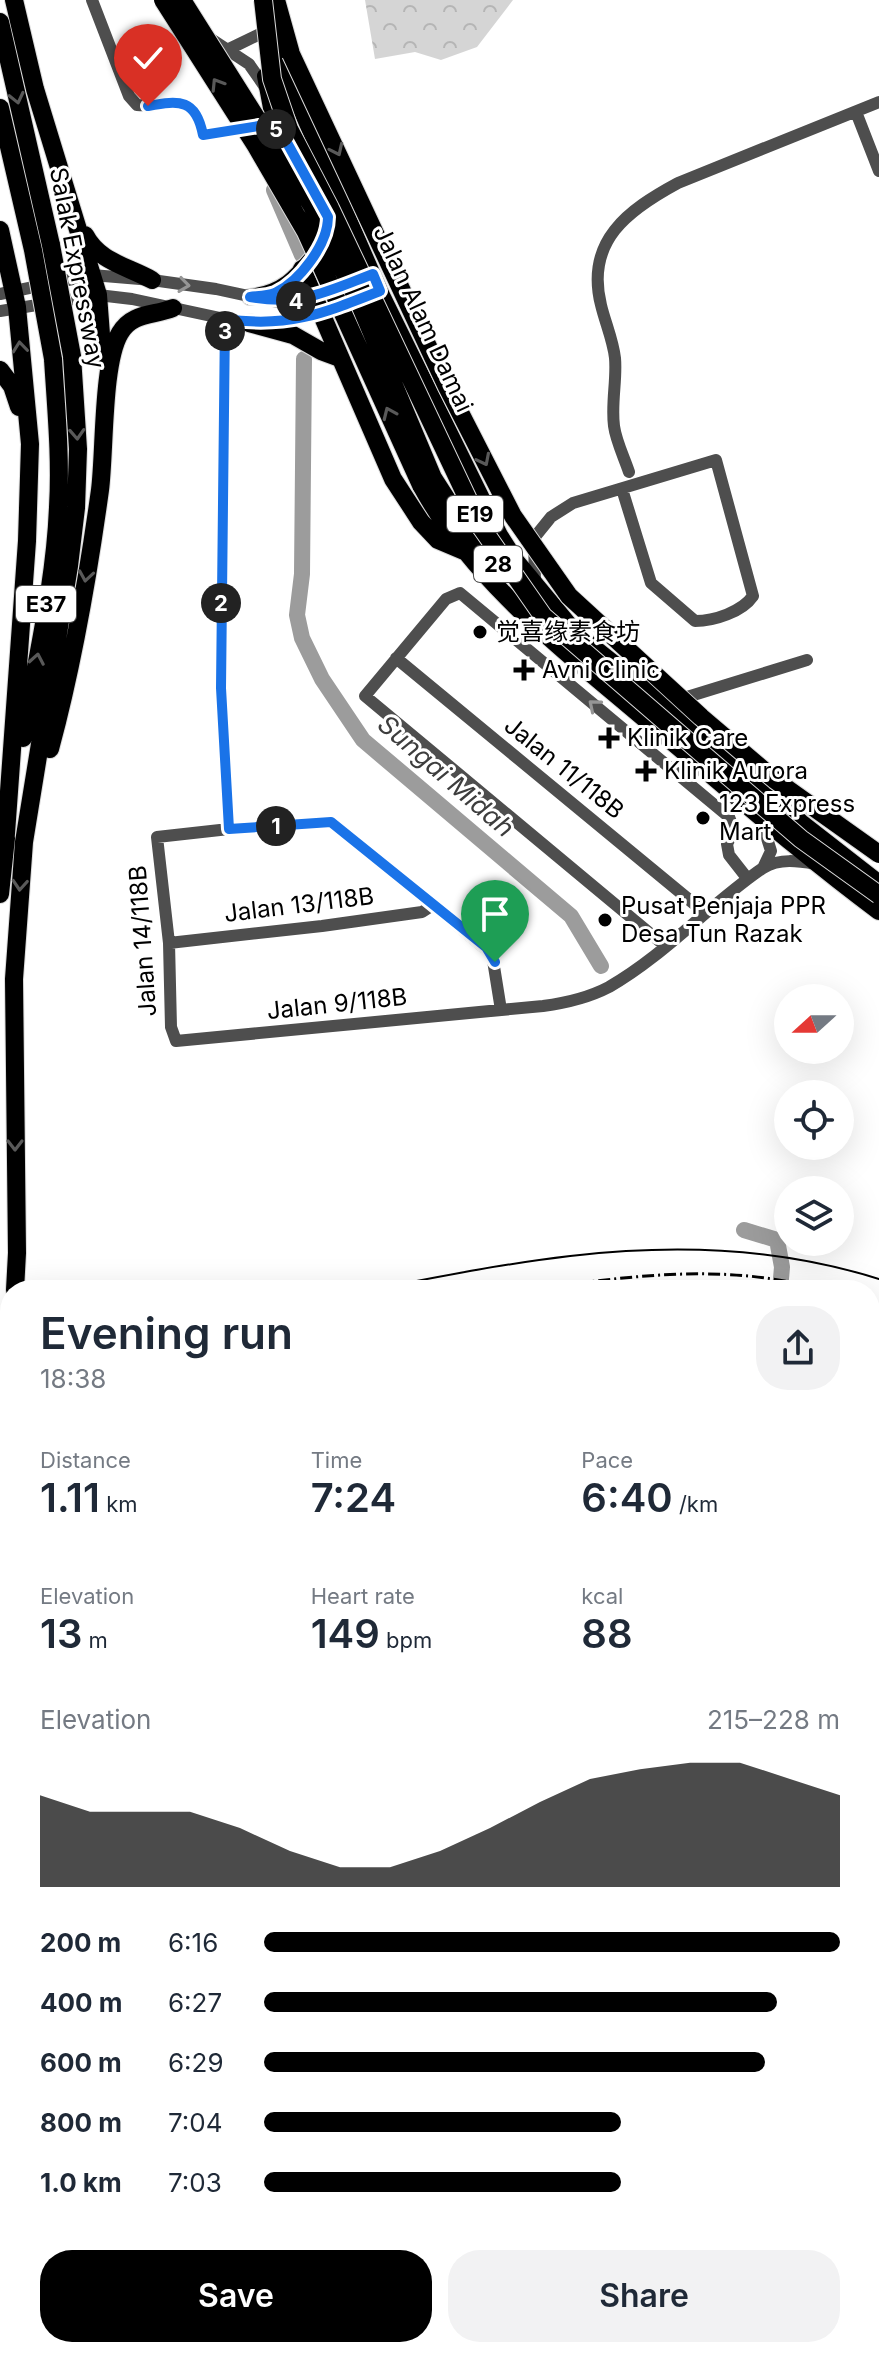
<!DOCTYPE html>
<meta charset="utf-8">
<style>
:root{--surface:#fff;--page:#f2f2f3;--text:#1f2937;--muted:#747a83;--accent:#000}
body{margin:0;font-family:Inter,"Noto Sans SC",sans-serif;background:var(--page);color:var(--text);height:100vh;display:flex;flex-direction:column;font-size:30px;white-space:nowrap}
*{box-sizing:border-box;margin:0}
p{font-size:26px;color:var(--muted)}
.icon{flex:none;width:44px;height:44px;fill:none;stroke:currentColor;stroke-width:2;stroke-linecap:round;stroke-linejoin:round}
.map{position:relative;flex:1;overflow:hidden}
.drawer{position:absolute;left:0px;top:1280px;width:880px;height:1078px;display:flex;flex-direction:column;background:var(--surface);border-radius:32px 32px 0 0;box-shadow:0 8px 32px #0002}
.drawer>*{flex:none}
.needle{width:52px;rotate:249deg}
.tools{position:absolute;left:774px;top:984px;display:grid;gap:16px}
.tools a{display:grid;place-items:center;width:80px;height:80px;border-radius:50%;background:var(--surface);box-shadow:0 8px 32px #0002;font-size:40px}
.pin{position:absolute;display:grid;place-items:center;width:68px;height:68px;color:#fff;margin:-82px -34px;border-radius:50% 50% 50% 0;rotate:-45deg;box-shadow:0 0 8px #0007}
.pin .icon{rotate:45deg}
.km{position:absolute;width:40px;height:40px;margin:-20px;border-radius:50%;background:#222;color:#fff;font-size:22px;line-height:40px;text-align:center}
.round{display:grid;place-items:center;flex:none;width:84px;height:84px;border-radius:32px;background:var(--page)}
.headline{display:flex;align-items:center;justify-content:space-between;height:136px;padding:0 40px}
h1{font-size:44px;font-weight:600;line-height:60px}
.metrics{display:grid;grid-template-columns:repeat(3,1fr);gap:12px;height:136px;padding:8px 40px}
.metrics div{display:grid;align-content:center}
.metrics b{font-size:40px;font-weight:600}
.metrics small{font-size:22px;font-weight:400}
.metrics p{font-size:22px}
.chart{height:224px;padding:16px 40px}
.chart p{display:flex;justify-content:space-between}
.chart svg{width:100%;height:144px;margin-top:8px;fill:var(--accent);opacity:.7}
.cta{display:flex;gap:16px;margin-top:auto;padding:16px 40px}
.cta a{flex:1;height:92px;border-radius:32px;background:var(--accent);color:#fff;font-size:32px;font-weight:600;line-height:92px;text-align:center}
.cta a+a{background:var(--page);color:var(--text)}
ul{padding:0 40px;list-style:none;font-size:26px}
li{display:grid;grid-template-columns:128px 96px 1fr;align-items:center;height:60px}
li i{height:20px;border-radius:10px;background:var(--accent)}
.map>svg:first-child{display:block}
.forest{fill:url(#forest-crowns)}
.garden{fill:#d5d5d5}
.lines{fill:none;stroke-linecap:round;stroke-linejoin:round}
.river{stroke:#9c9c9c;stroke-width:16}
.major-casing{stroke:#dbdbdb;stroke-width:18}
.highway-casing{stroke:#dbdbdb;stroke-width:20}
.minor{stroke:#4e4e4e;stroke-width:12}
.major{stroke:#000;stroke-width:16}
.highway{stroke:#000;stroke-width:18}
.tram{stroke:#000;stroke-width:2}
.rail{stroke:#000;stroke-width:3;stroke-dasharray:12 4 2 4;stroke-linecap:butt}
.highway-bridge-casing{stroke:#dbdbdb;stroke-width:20;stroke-linecap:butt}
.highway-bridge{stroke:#000;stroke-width:18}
.oneway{stroke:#595959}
.oneway2{stroke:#959595}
.route-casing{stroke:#fff;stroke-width:16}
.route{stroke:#1a73e8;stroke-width:10}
.poi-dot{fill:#000;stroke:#fff;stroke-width:3}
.labels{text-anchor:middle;stroke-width:6;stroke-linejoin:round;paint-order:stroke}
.shield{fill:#fff;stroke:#4c4c4c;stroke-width:2}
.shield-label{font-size:22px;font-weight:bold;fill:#000}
.street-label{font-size:24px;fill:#000;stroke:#fff}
.poi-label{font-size:24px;fill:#000;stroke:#fff;text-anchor:start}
.water-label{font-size:26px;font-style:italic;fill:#3d3d3d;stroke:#fff}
</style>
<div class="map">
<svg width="879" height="2357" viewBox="0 0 879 2357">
<defs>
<pattern id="forest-crowns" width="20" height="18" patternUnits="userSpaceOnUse" patternTransform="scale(2)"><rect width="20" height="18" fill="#d5d5d5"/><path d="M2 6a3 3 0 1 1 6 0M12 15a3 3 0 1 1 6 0" fill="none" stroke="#b5b5b5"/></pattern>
</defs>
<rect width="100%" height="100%" fill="#fff"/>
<path class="forest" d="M365 0H513L477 47 441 60 415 52 375 59Z
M870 2233 879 2243V2357H756L752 2348H870Z
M279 2348H385L387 2357H275Z
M642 2348H735L738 2357H645Z"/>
<path class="garden" d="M879 1509V1604L870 1610V1515Z"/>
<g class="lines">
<path class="river" d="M274 190 302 255
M304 359 302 574 297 615 302 638 322 679 363 740 571 916 601 966
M744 1230 777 1240 782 1267 780 1290
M870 1382 879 1385"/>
<g class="major-casing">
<path id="major" d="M274 33 292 89 380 291 500 535 516 560 579 636
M265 76 271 108 288 144
M250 297C288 292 299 273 323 245"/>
</g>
<g class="highway-casing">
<path id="highway" d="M14 0 35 89 98 295 103 361
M276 0 291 54
M0 22 51 245
M0 108 33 250
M0 230 17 307 30 444 27 541 5 847
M85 235C99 262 127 266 152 280
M302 269 393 479 421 522 438 540 464 551
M249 323 293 335 321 351 340 358
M0 370 12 386 19 407
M433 478 464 526 506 572
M421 485C476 586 571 655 657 729 730 790 802 854 879 911
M576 634 669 708 801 823 879 884
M23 738C36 661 55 584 58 507 61 458 56 408 53 359
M50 749C73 664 88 577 100 490 105 451 102 363 120 333 132 312 154 316 173 308
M0 894 6 838
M15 1290 17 1253 14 979 24 842 69 566 76 508 78 449 72 356
M0 1391 10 1336"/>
</g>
<path class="minor" d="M92 0 129 96 137 105C171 108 194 87 203 135L250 127
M208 37 249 64 265 87
M229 49 260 34
M856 112 879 171
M0 294 92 275 152 280 216 289 277 302 318 295
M0 311 98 295 132 299 225 319 277 322 322 314 365 297
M225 319 221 688 229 829
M629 472C624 457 616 441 614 426 611 403 617 380 615 358 613 340 605 322 601 305 585 241 628 210 678 183L879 102
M535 581 534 538 551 517 573 503 716 460 753 596C742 612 714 621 695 621L651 583 622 489
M396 658 704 912
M679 702 687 697 807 660
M761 819 771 851 763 868
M169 943 322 926 422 912 433 905
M664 945 365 696 446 599 460 593 729 817 734 830 727 844 729 855 747 878
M501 1010 492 954 331 822 229 829 157 837 169 943 171 1027 176 1041 543 1006C566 1003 588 998 609 987 665 955 710 904 763 868 780 858 798 861 816 864
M516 2348 519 2357
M744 2348 747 2357
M113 2357V2348"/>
<use href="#major" class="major"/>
<use href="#highway" class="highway"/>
<path class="tram" d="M370 1290C544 1256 705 1224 879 1279
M0 1540 10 1517"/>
<path class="rail" d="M533 1290C624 1276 731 1262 820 1290
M870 1310 879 1315
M870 1358 879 1361
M0 1580 10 1557
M0 1658 10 1637
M0 1898 7 1934
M0 1925C9 1970 7 2016 0 2061"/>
<g class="highway-bridge-casing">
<path id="highway-bridge" d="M163 0 256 146 306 232 421 485
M182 0 312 206 361 307 433 478
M263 0 272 79 289 129 330 208 481 527 543 616 801 839 879 895
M291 54 447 387 513 516 569 596 701 717 775 780 879 854
M51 245 72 356
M33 250 53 359"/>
</g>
<use href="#highway-bridge" class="highway-bridge"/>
</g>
<defs><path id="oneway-chevron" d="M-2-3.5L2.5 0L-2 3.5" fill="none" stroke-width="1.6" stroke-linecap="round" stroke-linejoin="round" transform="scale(2)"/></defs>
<g class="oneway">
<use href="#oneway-chevron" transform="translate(217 84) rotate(-122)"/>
<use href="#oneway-chevron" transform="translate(17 98) rotate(77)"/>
<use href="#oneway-chevron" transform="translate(337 150) rotate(65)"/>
<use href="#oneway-chevron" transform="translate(20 347) rotate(-96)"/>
<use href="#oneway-chevron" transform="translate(389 413) rotate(-114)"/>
<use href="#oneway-chevron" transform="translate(77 434) rotate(87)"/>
<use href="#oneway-chevron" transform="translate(484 460) rotate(63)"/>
<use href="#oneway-chevron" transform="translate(86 576) rotate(99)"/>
<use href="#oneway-chevron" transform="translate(37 659) rotate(-80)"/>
<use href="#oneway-chevron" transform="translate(20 885) rotate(94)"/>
<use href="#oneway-chevron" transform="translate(15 1145) rotate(90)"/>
</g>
<g class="oneway2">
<use href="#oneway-chevron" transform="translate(184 285) rotate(8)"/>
<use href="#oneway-chevron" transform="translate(594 705) rotate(-140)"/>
</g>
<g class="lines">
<g class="route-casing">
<path id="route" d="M148 106C180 100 196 99 203 135L259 126 280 130 328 217C328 244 300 281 275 293 267 296 258 296 250 297 301 306 326 292 373 274L380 291C322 314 288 328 225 319L221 688 229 829 331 822 486 947 495 962"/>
</g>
<use href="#route" class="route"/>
</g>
<g class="poi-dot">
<circle cx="480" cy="632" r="8"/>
<path d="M520 658h8v8h8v8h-8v8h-8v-8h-8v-8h8z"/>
<path d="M605 726h8v8h8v8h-8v8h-8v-8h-8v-8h8z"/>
<path d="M642 759h8v8h8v8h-8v8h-8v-8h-8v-8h8z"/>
<circle cx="703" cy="818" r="8"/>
<circle cx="605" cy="920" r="8"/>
</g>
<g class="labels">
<g class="shield">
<rect x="447" y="496" width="56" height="36" rx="6"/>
<rect x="474" y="546" width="48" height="36" rx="6"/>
<rect x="16" y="586" width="60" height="36" rx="6"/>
</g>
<g class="shield-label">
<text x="475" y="522">E19</text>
<text x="498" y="572">28</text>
<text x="46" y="612">E37</text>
</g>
<g class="street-label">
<text transform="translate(77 268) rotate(79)" y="8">Salak Expressway</text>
<text transform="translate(423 319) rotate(65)" y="8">Jalan Alam Damai</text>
<text transform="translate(564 768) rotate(39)" y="8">Jalan 11/118B</text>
<text transform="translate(299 905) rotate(-7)" y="8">Jalan 13/118B</text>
<text transform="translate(143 941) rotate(-94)" y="8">Jalan 14/118B</text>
<text transform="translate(337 1004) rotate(-6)" y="8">Jalan 9/118B</text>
</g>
<g class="poi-label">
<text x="496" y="640">觉喜缘素食坊</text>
<text x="542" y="678">Avni Clinic</text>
<text x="627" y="746">Klinik Care</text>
<text x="664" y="779">Klinik Aurora</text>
<text x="719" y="812">123 Express<tspan x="719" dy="28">Mart</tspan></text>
<text x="621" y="914">Pusat Penjaja PPR<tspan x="621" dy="28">Desa Tun Razak</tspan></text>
</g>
<g class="water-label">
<text transform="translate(446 776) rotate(41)" y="9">Sungai Midah</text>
</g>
</g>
</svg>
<div class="tools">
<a><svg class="needle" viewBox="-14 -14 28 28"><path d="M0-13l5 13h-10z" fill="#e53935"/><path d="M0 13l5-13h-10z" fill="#747a83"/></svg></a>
<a><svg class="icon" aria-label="locate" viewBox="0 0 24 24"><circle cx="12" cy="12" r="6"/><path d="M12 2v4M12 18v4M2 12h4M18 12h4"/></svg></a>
<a><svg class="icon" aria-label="layers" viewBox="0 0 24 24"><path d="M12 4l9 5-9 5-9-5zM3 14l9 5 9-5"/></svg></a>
</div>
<div class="pin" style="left:495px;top:962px;background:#1e9e55"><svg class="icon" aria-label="arrive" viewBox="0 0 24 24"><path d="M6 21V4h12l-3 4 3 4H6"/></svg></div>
<div class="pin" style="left:148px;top:106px;background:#d93025"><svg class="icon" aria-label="check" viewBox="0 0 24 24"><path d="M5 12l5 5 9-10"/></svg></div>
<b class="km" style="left:276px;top:826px">1</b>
<b class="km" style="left:221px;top:603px">2</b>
<b class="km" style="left:225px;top:331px">3</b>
<b class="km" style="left:296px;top:301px">4</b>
<b class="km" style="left:276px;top:129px">5</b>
<section class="drawer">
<div class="headline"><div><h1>Evening run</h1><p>18:38</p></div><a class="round"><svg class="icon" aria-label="share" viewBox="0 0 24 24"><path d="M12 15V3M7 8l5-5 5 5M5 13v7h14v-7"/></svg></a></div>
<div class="metrics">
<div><p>Distance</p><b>1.11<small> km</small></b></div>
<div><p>Time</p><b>7:24</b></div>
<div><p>Pace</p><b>6:40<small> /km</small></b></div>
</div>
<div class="metrics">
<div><p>Elevation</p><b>13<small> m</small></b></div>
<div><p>Heart rate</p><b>149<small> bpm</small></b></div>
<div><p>kcal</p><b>88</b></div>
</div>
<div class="chart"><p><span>Elevation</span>215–228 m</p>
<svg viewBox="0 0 160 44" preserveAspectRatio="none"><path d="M0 44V16L10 21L20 21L30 21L40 26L50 33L60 38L70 38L80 33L90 26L100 18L110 11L120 8L130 6L140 6L150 11L160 16V44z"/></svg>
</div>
<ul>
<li><b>200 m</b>6:16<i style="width:100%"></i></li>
<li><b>400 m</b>6:27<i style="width:89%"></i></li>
<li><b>600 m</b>6:29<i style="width:87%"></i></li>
<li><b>800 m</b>7:04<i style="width:62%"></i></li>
<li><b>1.0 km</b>7:03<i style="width:62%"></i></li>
</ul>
<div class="cta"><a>Save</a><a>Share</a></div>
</section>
</div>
